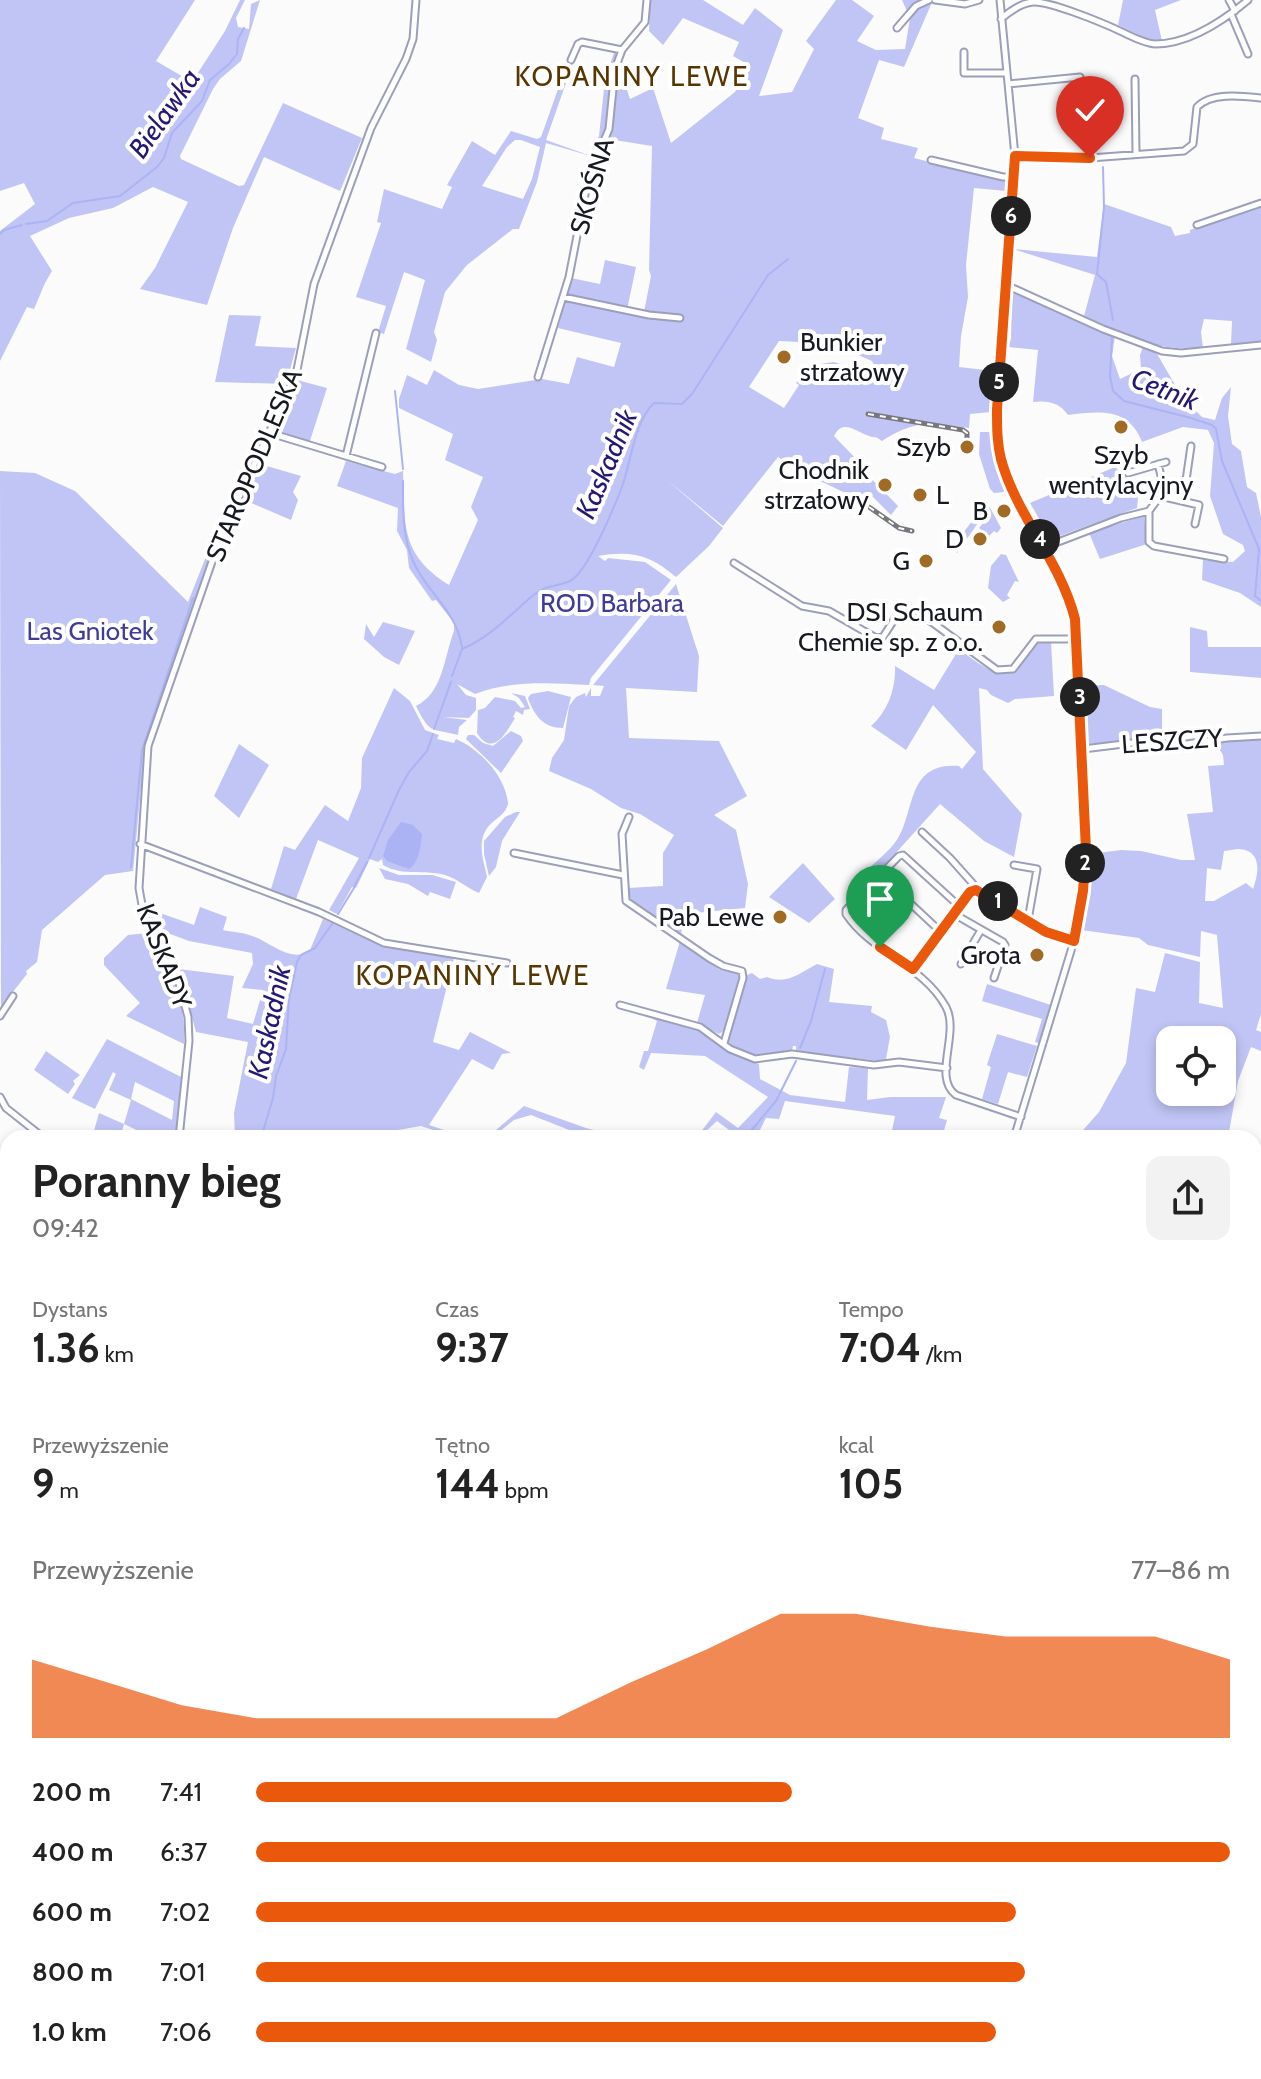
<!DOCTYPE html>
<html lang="pl">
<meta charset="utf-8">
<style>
:root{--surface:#fff;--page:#f2f2f2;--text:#222;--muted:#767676;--accent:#ea580c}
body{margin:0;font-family:Cabin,sans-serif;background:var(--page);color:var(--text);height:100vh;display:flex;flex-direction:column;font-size:30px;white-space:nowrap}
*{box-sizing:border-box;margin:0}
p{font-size:26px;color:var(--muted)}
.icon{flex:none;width:44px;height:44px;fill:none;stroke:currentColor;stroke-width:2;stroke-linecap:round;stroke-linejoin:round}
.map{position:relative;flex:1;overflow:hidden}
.panel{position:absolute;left:0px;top:1130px;width:1262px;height:950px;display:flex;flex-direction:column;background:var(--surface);border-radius:24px 24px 0 0;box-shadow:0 4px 12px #0003}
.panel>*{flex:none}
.buttons{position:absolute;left:1156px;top:1026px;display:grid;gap:16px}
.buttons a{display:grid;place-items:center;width:80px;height:80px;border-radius:16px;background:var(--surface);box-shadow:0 4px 12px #0003;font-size:40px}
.pin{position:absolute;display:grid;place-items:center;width:68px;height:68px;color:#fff;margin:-82px -34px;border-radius:50% 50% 50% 0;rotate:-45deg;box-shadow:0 0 8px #0007}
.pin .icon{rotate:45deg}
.km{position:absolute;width:40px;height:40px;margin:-20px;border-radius:50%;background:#222;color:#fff;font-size:22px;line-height:40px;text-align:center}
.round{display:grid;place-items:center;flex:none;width:84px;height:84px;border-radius:16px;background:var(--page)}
.overview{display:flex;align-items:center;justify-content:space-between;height:136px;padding:0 32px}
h1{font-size:44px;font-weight:800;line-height:60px}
.metrics{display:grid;grid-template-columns:repeat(3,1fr);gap:12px;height:136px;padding:8px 32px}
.metrics div{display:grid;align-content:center}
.metrics b{font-size:40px;font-weight:800}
.metrics small{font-size:22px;font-weight:400}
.metrics p{font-size:22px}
.chart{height:224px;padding:16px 32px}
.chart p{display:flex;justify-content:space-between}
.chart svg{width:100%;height:144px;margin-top:8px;fill:var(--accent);opacity:.7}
ul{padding:0 32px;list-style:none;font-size:26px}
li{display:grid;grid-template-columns:128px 96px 1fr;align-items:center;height:60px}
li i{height:20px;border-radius:10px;background:var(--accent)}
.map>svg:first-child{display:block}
.green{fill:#c0c5f5;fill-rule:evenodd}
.water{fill:#acb3f4}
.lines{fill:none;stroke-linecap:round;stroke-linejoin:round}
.stream{stroke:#acb3f4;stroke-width:2}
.river{stroke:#acb3f4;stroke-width:10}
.minor-casing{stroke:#9b9fb9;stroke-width:9}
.minor{stroke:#fff;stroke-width:5}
.rail-casing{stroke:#77787d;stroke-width:5}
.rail{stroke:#fff;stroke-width:2;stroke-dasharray:6;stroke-linecap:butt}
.route-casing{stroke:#fff;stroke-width:16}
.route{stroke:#ea580c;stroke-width:10}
.poi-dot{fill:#a16b25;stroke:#fff;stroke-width:3}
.labels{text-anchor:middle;stroke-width:8;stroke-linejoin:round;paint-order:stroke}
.street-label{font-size:26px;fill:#171922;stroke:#fff}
.poi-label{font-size:26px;fill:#171922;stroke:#fff;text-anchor:end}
.park-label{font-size:26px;fill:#3f3c98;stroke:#fff}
.neighbourhood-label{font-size:28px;letter-spacing:2px;fill:#593600;stroke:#fff}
.water-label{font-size:28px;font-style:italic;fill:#251874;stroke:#fff}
</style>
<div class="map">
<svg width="1261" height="2079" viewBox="0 0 1261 2079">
<rect width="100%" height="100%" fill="#fbfbfb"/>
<path class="green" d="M0 0H195L156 61 192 82 225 31 240 0H245L236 18 238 27 249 29 251 4 260 0 241 61 220 79 213 89 180 156 181 159 239 186 244 185 283 103 362 138 340 191 264 157 233 228 207 305 140 289 155 268 188 202 153 187 113 208 69 218 30 236 52 271 45 283 34 309 27 307 0 361V231L35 204 24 183 0 191Z
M650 0H703L743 25 755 8 783 30 759 96 792 92 814 49 806 41 836 0H852L874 16 857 41 876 50 905 49 910 18 902 0H933L904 67 879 60 858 118 884 128 881 139 918 148 914 158 1007 182 1006 191 974 188 966 265 968 297 961 336 959 367 994 371 991 412 970 414 969 428C930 423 917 419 882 441 870 433 882 440 869 436 856 432 843 418 834 436L862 465 864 471 898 506 891 515 873 497 863 498 860 502 856 498 797 470 778 457 723 526 667 480 723 528 709 546 676 577C651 555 631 550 598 556L605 561 608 558 645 562 671 580 591 678 589 685C550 683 511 680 475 694L457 684 466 695 476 698V710L469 718 443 717 467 720 459 727 458 735C430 728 430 734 416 706 443 693 444 657 454 631V623L436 600 432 601 409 568 407 550 397 531 398 508 337 486 346 461 395 474 403 471C405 523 399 554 449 585L478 520 471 507 483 477 445 460 453 434 399 408V399L407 375 427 385 434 370 459 385 478 389 542 379 569 384 577 357 614 367 621 343 558 328 571 278 600 284 605 260 636 267 627 310 644 312 651 276 649 270 652 146 608 139 617 68 619 66 630 99 653 88 671 143 735 92 749 65 733 56 739 42 683 18 663 45 649 31ZM779 341 798 342 814 347 828 341C844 346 856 355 872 361L879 374 878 377 834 362 808 366 796 383 799 385 784 408 749 387Z
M1123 0H1181L1155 10 1162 41 1145 38 1118 25Z
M612 51 618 52C614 65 610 77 609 90 605 117 609 132 594 157L546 143 537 182 519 229H513L467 265 445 292 434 332 437 340 431 362 406 349 425 280 404 272 384 334 378 332 386 306 356 297 381 223 377 222 384 189 442 209 452 187 447 185 472 141 495 155 511 131 537 139 541 137 568 61 573 63 546 140 591 156 599 136 605 79 614 53ZM515 140H521L540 147 532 179 523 199 482 186 507 147Z
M1104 204 1171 227 1175 236 1190 233V230L1261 206V341L1231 344 1232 321 1204 319 1201 332 1203 348C1163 351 1118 339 1084 316L1095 275 1013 249 1097 257Z
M1012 291 1055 312 1115 336 1112 356 1120 379 1141 369 1140 355 1143 347 1156 352 1189 409 1196 411 1202 417 1215 420 1222 398 1231 387 1228 416 1232 444 1241 451 1247 487 1256 493 1261 517V607L1240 593 1202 580 1203 560 1233 562 1245 551 1243 545 1223 534 1210 496 1214 443 1208 430 1183 427 1142 442C1129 407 1099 411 1068 415 1060 403 1048 400 1033 402L1038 350 1008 347 1011 339Z
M229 315 261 316 255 346 296 348 286 384 215 382Z
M297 380 327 388 309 444 273 432Z
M980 432H994L998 460 1009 486 1004 492 994 493 990 489 979 454Z
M261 444 219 534 145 747 133 871 105 875 42 930 37 962 26 971 27 974 1 1007 0 471 35 473 75 491 188 602 227 504 253 449Z
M260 464 301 476 293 492 298 500 291 520 242 499Z
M1115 467 1139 488 1137 508 1051 539 1030 503Z
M987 502 1001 528 997 533 994 531 989 536 979 528 984 522 980 520 957 553 952 547Z
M1144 516 1147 544 1100 559 1089 533Z
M1001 554 1006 555 1019 582 1015 581 1007 595 1010 598 1003 602 988 588 991 566Z
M676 584 699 656 697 692 626 688 629 738 719 741 747 796 714 815 736 830 748 884 745 908 685 914 681 934 633 903 629 896 628 888 663 886V853L674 835 640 814 621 808 591 789 549 771 552 758 564 740 569 706 576 697 585 693 586 697 591 688V696H600L604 686 593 685Z
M383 622 415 631 399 665 384 657 364 639 366 624 374 637Z
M1190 627 1207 631 1208 647H1261V678L1190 672Z
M1051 641 1054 696 1015 699 1008 703 991 695 987 690 979 688 983 769 1022 814 1014 857 984 841 940 804 866 886 858 879C869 867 884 856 894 844 917 816 903 762 959 766L962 769 976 752 933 705 906 750 871 726C888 711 896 688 895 666L934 690 959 649C976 661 995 680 1017 671L1034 644Z
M1104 685 1150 707 1162 709V741L1139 739 1088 744 1085 686Z
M394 688 410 701 425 730 439 735 437 739 454 743 456 739C481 750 506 777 508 804 504 817 495 818 488 827 476 842 484 862 487 877L479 893C467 888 458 879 445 875 423 869 404 877 383 865L382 859 378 862 370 859 356 888 352 887 337 914 329 910 359 858 318 840 296 899 271 889 284 846 295 850 325 805 348 821 361 788 362 758Z
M548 691 571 697 563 728C543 728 534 715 528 698L531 694Z
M511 693 525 696 530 709 524 710 523 715 516 711 513 717 515 718C506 733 493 758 477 733L478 710 485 708 495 697 515 701 521 708 525 707 519 698Z
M511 731 521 736 523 741 501 773 466 739 468 735H474L483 743 493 746Z
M1261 739V1014L1256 1030 1261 1032V1051L1251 1047 1238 1081 1228 1138H1076L1099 1112 1126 1063 1136 988 1155 992 1165 953 1200 962 1199 1003 1223 1008 1217 935 1201 931 1200 957 1148 945 1139 938 1081 930 1090 854 1121 850 1141 851 1181 860H1195L1187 814 1213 812 1208 766 1224 765 1223 755 1215 742ZM1238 849C1261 850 1260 870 1253 889L1246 883 1214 901H1205L1207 868 1221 870 1224 851ZM1170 1040H1222V1092H1170Z
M239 744 269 765 239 818 214 796Z
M516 812H520L502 841 496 867 489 876 484 854V841L505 817Z
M803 863 835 899 809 923 769 897Z
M379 868 399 875H432L456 882 450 899 430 892 428 896 408 884 385 879Z
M200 907 227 917 223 930C232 932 241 932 249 935 269 940 290 965 310 950L323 919 377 944 454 958 433 1042 459 1050 470 1032 511 1053 502 1054 493 1070 472 1059 429 1125 468 1138H457L421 1126 375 1134V1138H235L234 1113 248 1042 196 1032 179 969 234 976 227 1018 253 1024 263 990 242 988 253 964 252 953 189 941 162 931 179 964 175 966 146 908 194 925Z
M148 933C170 974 186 994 184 1044L126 1016 140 1003 104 965V958L128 935Z
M680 941 720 970 740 973 725 1030 719 1034 697 1023 705 995 666 989Z
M817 964 834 969 829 1002 872 1006 871 1012 886 1020 890 1037 886 1059 880 1061 796 1051V1046H793L792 1050 756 1055 732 1047 728 1040 747 975 752 973 760 979 767 977C787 985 800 973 817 964Z
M987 984 1051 1005 1039 1043 1035 1042 1042 1019 982 1001Z
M655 1018 700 1030 725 1050 759 1064 760 1079 790 1095 845 1102 849 1067 868 1068 867 1100 890 1097H946L939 1118 947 1120 942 1138H852L855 1131 891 1135 895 1116 785 1101 779 1119 766 1118 756 1138H723L729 1130 717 1121 703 1134 700 1133 716 1112 738 1128 768 1097 705 1056 651 1053 644 1070 639 1067 644 1051H648L657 1021 653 1019Z
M997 1034 1037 1046 1027 1077 1008 1072 998 1104 982 1099 991 1067 987 1065Z
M107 1039 181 1077 176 1138H153L124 1124 120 1138H92L99 1113 124 1124 131 1100 109 1090 116 1074 113 1072 95 1109 72 1098ZM135 1082 174 1101 172 1120 131 1099Z
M46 1051 80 1075 73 1081 75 1084 68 1094 34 1070Z
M524 1106 586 1128 626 1138 582 1135 531 1115 514 1120 491 1138H481L489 1136Z
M0 1477 8 1479V1660L0 1651Z
M1261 2027V2079H1119L1120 2072H1254V2035Z
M176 2072H542L563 2079H162Z
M816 2072H944V2079H849Z"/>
<path class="water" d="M401 822 413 825 422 834C421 845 419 863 409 869L387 861 383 856 388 840Z"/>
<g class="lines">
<path class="stream" d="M1103 167 1104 207 1097 274 1106 282 1113 320
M26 224 47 221 73 203 120 196 157 167 164 158 172 133 202 101 210 80 229 64 237 54 238 39 244 28
M0 234 4 230 22 225
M1112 338 1110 376 1113 391 1124 401 1191 418 1212 425 1216 429 1222 461 1259 549 1255 596 1261 601
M395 391 403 469
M403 481C403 508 402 535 413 561 427 594 456 609 462 647
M452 676 462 649C489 638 509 616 531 597 548 583 554 588 570 581 588 572 616 503 623 484 631 460 635 421 654 403L682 404 692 394 768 275 788 259
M434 729 451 682
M369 858 399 790 409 772 427 751 433 734
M131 867 142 750 193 598
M354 887 367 862
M338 914 354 888
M800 1048 811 1021 825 969
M261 1138 273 1098 276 1076 286 1049 289 999 297 962 301 955 315 948 332 924
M745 1138 776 1101 796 1061
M1254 2037 1261 2030
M869 2072 872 2079
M1214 2072 1222 2079"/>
<path class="river" d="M246 2079 265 2072"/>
<g class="minor-casing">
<path id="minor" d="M935 0 965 4 979 0
M1000 0 1015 156 997 436 1005 471 1065 586 1075 619 1086 825 1085 870 1077 931 1014 1138
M1229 0 1235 11
M1231 14 1248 54
M1001 19C1010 11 1021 3 1033 2 1050 1 1103 23 1120 31 1131 36 1143 43 1155 44 1188 44 1223 21 1248 0
M897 28 916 6 929 0
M964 52V73H1006
M571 60 578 44 582 42 622 50
M1135 79 1136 153
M1008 84 1080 77
M1015 156 1090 158 1184 151 1193 144 1197 107C1211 92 1242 96 1261 98
M931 160 1003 177H1014
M1197 225 1261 203
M1006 285 1103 329 1162 351 1181 353 1261 345
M563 297 649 315 680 318
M538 377 569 277 588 179 609 129 615 69 622 50 645 22 647 0
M270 433 382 467
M346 456 376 333
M1158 464 1163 484 1157 492 1160 496
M1128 473 1166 462
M1183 501 1191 446
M1195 524 1199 505 1160 496 1149 511V542L1154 546 1224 559
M1045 547 1121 518 1149 511
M734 563 802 606 829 611 876 638 883 637 899 612 914 609 997 670 1013 669 1036 639H1078
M1083 749 1140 742 1180 745 1227 738 1261 736
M629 817 622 834 626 901 709 958 723 966 742 971 743 978 724 1043
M922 832 950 858 975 886 976 890
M140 844 319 912 384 943 507 963
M514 853 623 875
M1014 865 1037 869 1028 920
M881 876 940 931
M959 906 903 855 899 856 846 910V914C872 953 923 965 946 1007 960 1033 932 1078 956 1095L1021 1117
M954 914 1003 942 1005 945 994 978
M961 964 981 930
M913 969 973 891 981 892 1046 932 1074 941
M620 1005 700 1027 730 1049 755 1059 792 1054 874 1065 899 1062 947 1068
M0 1016 13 996
M0 1097 6 1108 44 1138
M179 1138 189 1041 188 1017 179 983 144 916 139 888 148 746 222 533 296 375 314 284 371 128 406 59 413 39 416 0
M1254 1192 1261 1187
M0 1236 8 1237
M1254 1266 1261 1267
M0 1382 8 1383
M1254 1725 1261 1726
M1254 1794 1261 1795
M0 1862 8 1863
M1254 1873 1261 1870
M1254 1931 1261 1932
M3 2068 14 2079
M673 2072 705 2079
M113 2079 116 2072
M612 2079 647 2072
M1010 2079 1011 2072"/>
</g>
<use href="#minor" class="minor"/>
<g class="rail-casing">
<path id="rail" d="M868 414 963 430 967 433V439
M869 507 899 528 912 531
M0 2033 8 2031
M564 2072 584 2079"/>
</g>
<use href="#rail" class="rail"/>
</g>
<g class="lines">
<g class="route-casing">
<path id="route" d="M880 947 913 969 970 892 976 890 1046 932 1074 941 1083 891 1086 850 1075 619C1060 560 1016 515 1001 459 997 443 997 427 997 409L1015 156 1090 158"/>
</g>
<use href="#route" class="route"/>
</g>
<g class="poi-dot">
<circle cx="784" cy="357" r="8"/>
<circle cx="1121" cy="427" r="8"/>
<circle cx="967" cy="447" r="8"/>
<circle cx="885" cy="485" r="8"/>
<circle cx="920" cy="495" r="8"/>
<circle cx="1004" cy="511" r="8"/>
<circle cx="980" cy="539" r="8"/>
<circle cx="926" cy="561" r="8"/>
<circle cx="999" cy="627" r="8"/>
<circle cx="780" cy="917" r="8"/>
<circle cx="1037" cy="955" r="8"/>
</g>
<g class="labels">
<g class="street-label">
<text transform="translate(592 186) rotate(-74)" y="9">SKOŚNA</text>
<text transform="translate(254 465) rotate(-67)" y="9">STAROPODLESKA</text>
<text transform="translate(1172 741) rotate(-4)" y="9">LESZCZY</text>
<text transform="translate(164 956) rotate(69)" y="9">KASKADY</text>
</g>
<g class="poi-label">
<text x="800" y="351" text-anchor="start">Bunkier<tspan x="800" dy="30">strzałowy</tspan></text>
<text x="951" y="456">Szyb</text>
<text x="1121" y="464" text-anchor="middle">Szyb<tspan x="1121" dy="30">wentylacyjny</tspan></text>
<text x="869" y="479">Chodnik<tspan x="869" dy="30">strzałowy</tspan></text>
<text x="936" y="504" text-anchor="start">L</text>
<text x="988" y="520">B</text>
<text x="964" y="548">D</text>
<text x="910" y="570">G</text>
<text x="983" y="621">DSI Schaum<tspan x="983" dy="30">Chemie sp. z o.o.</tspan></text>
<text x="764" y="926">Pab Lewe</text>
<text x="1021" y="964">Grota</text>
</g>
<g class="park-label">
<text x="612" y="612">ROD Barbara</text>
<text x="90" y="640">Las Gniotek</text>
</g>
<g class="neighbourhood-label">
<text x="632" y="86">KOPANINY LEWE</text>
<text x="473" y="985">KOPANINY LEWE</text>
</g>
<g class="water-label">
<text transform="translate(164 113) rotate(-55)" y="10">Bielawka</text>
<text transform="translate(1165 389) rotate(21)" y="10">Cetnik</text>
<text transform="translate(606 464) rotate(-67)" y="10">Kaskadnik</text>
<text transform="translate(269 1022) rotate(-78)" y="10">Kaskadnik</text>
</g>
</g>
</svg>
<div class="buttons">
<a><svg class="icon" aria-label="locate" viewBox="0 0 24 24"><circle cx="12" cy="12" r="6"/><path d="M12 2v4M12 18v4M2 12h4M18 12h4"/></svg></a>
</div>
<div class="pin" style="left:880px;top:947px;background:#1e9e55"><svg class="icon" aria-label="arrive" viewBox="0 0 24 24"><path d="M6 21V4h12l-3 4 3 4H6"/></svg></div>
<div class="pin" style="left:1090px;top:158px;background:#d93025"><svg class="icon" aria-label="check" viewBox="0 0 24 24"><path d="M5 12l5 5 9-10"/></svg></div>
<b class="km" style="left:998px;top:901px">1</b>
<b class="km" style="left:1085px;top:863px">2</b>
<b class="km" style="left:1080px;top:697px">3</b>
<b class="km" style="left:1040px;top:539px">4</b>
<b class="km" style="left:999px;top:382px">5</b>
<b class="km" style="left:1011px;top:216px">6</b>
<section class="panel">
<div class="overview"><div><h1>Poranny bieg</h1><p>09:42</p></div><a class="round"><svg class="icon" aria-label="share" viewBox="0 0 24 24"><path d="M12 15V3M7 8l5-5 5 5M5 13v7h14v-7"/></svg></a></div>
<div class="metrics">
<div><p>Dystans</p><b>1.36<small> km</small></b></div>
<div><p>Czas</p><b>9:37</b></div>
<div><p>Tempo</p><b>7:04<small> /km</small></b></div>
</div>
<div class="metrics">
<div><p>Przewyższenie</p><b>9<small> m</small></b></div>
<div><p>Tętno</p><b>144<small> bpm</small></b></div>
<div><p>kcal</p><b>105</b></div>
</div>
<div class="chart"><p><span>Przewyższenie</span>77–86 m</p>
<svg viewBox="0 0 160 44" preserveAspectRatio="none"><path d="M0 44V20L10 27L20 34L30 38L40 38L50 38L60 38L70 38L80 27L90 17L100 6L110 6L120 10L130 13L140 13L150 13L160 20V44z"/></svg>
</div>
<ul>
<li><b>200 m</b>7:41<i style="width:55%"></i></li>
<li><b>400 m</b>6:37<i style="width:100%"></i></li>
<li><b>600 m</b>7:02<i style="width:78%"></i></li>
<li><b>800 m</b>7:01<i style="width:79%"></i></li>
<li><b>1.0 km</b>7:06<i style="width:76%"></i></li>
</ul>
</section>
</div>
